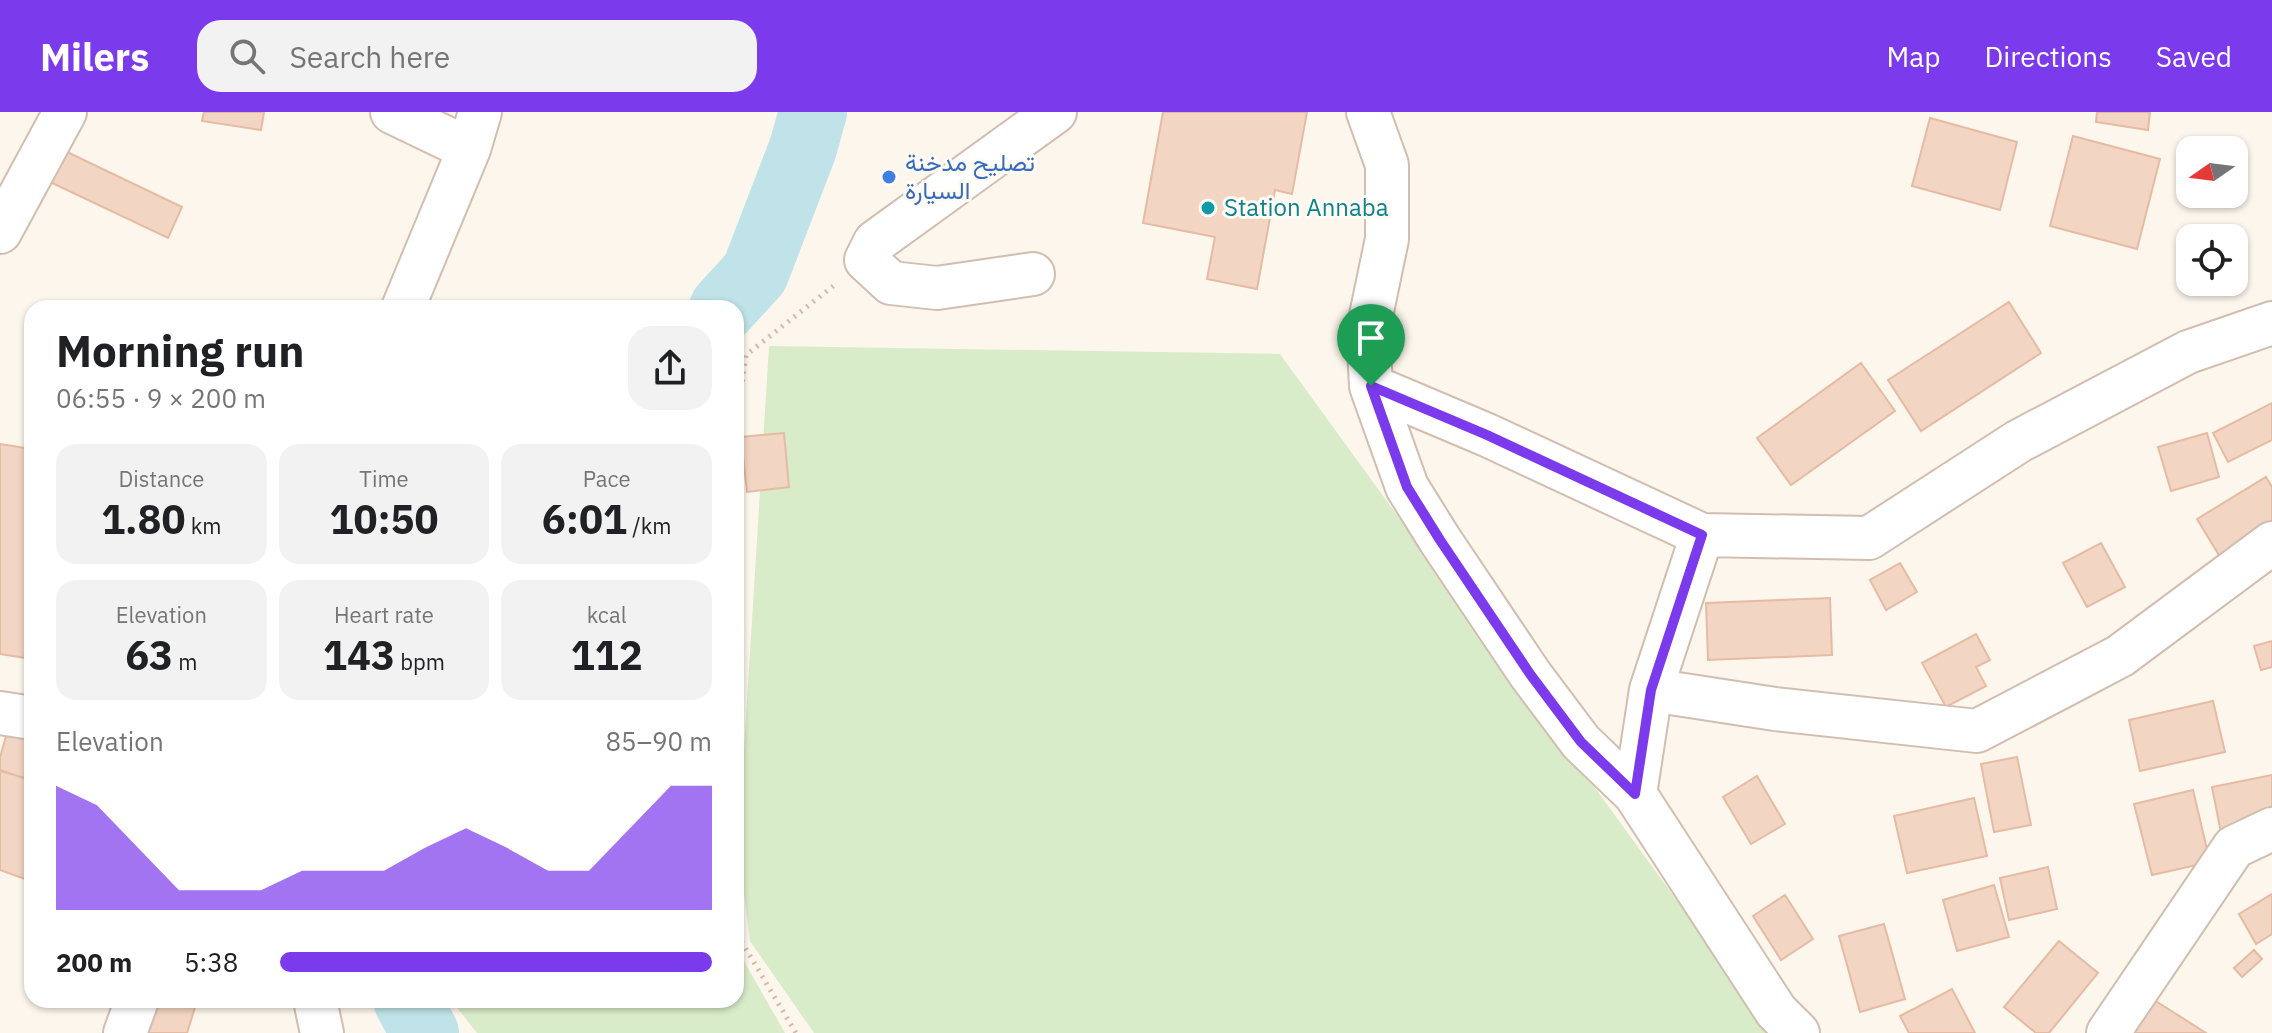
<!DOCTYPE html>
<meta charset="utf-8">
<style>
:root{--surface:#fff;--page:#f2f2f2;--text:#202124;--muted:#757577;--accent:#7c3aed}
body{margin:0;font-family:"IBM Plex Sans",Vazirmatn,sans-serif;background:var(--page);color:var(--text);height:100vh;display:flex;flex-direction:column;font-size:30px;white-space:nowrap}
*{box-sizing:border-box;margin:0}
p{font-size:26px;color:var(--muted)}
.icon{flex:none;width:44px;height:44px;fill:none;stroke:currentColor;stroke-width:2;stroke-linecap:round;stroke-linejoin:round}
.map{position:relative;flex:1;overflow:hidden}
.side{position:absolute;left:24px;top:188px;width:720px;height:708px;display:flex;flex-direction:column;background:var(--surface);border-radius:24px;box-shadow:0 2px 6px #0004}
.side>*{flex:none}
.needle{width:52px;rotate:256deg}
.tools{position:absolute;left:2176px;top:24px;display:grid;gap:16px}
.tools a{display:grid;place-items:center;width:72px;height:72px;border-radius:16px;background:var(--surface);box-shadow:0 2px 6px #0004;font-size:40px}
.pin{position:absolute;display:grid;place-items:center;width:68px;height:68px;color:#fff;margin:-82px -34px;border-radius:50% 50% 50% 0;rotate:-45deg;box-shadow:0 0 8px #0007}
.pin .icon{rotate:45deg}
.round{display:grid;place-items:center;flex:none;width:84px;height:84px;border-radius:24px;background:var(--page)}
.overview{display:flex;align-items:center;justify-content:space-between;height:136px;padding:0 32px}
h1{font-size:44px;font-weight:700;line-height:60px}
.metrics{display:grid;grid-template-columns:repeat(3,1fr);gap:12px;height:136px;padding:8px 32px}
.metrics div{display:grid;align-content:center;border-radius:20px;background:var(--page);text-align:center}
.metrics b{font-size:40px;font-weight:700}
.metrics small{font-size:22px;font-weight:400}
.metrics p{font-size:22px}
.chart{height:224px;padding:16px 32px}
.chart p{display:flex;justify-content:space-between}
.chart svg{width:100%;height:144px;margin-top:8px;fill:var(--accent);opacity:.7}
ul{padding:0 32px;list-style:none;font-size:26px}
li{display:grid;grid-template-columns:128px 96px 1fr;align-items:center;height:60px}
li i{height:20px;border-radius:10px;background:var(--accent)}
header{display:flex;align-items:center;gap:48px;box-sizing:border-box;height:112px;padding:0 40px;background:var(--accent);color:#fff}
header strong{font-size:38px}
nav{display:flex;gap:44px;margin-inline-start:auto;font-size:28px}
.search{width:560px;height:72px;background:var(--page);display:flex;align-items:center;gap:20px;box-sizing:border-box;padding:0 28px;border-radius:24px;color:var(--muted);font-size:30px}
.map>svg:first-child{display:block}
.green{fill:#d8ecc9}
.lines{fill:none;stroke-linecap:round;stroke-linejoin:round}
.river{stroke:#bfe3e8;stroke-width:68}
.building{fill:#f3d5c3;stroke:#e6bba3;stroke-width:2}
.minor-casing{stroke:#d1beb0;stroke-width:46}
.path{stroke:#d9b8a5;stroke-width:5;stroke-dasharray:2 6;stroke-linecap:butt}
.minor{stroke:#fff;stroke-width:42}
.route-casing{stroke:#fff;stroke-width:16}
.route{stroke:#7c3aed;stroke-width:10}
.shop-dot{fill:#3f7fe0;stroke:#fffaf3;stroke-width:3}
.culture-dot{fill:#0f9aa8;stroke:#fffaf3;stroke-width:3}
.labels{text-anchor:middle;stroke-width:6;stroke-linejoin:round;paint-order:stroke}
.shop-label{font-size:24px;fill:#366cbe;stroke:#fffaf3;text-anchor:start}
.culture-label{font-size:24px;fill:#0d838f;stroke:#fffaf3;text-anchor:start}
</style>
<header>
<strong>Milers</strong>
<div class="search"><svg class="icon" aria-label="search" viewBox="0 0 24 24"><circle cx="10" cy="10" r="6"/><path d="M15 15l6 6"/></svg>Search here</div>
<nav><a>Map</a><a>Directions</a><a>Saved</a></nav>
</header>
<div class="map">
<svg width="2272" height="921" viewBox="0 0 2272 921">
<rect width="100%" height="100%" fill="#fdf6ec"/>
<path class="green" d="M769 234 1280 242 1773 921H814L750 829 738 734Z
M736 835 785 921H477L451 888H736Z"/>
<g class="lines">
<path class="river" d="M723 196 755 161 803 36 813 0
M407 888 425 921"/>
</g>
<path class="building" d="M204 0H264L261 18 202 9Z
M1163 0H1307L1292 82 1275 78 1257 177 1207 167 1215 125 1143 111Z
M2097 0H2150L2148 18 2096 10Z
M1930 6 2017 30 2000 98 1912 74Z
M2073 24 2160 47 2137 137 2050 114Z
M65 39 182 95 168 126 50 70Z
M2009 190 2041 241 1921 319 1888 268Z
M1861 251 1895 299 1791 373 1757 326Z
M2272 291V328L2228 350 2213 321Z
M784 321 789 375 747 380 741 325Z
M2207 321 2219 365 2171 379 2158 335Z
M0 332 32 337V547L0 542Z
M2266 365 2272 375V417L2222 448 2197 407Z
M2101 431 2125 475 2087 495 2063 451Z
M1900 451 1917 480 1886 498 1870 468Z
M1830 486 1832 543 1708 548 1706 491Z
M1976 522 1990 548 1976 555 1986 574 1946 595 1922 551Z
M2272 529V555L2261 558 2254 534Z
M2213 589 2225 640 2140 659 2129 608Z
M7 621 32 628V668L0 659V645Z
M2017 645 2031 713 1994 720 1981 652Z
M0 658 32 669V746L25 767 0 758Z
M2272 663V716L2222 726 2212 675Z
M1757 664 1785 712 1751 732 1723 685Z
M2193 678 2210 750 2152 763 2134 692Z
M1974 686 1987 744 1907 761 1894 704Z
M2048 755 2057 797 2009 808 2000 766Z
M1994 773 2009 825 1957 839 1943 788Z
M2272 782V822L2256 832 2239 802Z
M1785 783 1813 827 1781 848 1753 804Z
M1884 812 1905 887 1860 900 1839 824Z
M2059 829 2098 861 2049 921H2036L2004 895Z
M2254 838 2262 847 2242 865 2234 856Z
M1952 877 1975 921H1909L1900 904Z
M2151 886 2206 921H2128Z
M146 888 197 889 187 921H135Z"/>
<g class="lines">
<g class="minor-casing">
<path id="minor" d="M392 0 469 37
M1368 0 1387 53V127L1368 218 1371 274 1487 323 1702 423 1651 578 1635 682 1776 899 1798 921
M0 120 65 0
M1033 162 937 176 891 171 866 148 875 130 1055 0
M403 196 469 37 480 0
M1371 274 1407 375 1440 428 1530 562 1581 630 1635 682
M1702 423 1869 426 2019 329 2188 240 2272 211
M1651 578 1775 597 1977 619 2120 544 2272 431
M0 601 32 606
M315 888 322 921
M125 921 137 888
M2108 921 2234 735 2272 717"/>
</g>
<path class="path" d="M736 317 746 243 837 171
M736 438 740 827 796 921"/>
<use href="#minor" class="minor"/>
</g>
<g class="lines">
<g class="route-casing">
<path id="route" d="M1371 274 1487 323 1702 423 1651 578 1635 682 1581 630 1530 562 1440 428 1407 375Z"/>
</g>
<use href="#route" class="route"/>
</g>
<circle class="shop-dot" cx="889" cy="65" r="8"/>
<circle class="culture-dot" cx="1208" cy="96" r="8"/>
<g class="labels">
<g class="shop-label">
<text x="905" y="59">تصليح مدخنة<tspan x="905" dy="28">السيارة</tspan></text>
</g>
<g class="culture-label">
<text x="1224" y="104">Station Annaba</text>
</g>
</g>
</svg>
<div class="tools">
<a><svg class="needle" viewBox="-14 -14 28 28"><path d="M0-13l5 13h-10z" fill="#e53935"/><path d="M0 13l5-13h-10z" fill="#757577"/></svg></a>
<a><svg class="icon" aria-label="locate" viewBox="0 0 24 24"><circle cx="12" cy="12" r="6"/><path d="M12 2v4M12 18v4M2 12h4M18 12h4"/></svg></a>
</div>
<div class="pin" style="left:1371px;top:274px;background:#1e9e55"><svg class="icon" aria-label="arrive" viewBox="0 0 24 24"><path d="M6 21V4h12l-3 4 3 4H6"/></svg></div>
<section class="side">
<div class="overview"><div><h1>Morning run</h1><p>06:55 · 9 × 200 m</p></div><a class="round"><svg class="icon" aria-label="share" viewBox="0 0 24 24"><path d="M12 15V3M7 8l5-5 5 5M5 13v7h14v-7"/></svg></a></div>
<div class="metrics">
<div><p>Distance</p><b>1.80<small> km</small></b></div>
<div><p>Time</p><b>10:50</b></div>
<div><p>Pace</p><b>6:01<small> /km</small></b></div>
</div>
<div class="metrics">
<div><p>Elevation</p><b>63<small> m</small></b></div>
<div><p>Heart rate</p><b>143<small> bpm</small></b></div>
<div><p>kcal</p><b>112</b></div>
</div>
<div class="chart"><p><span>Elevation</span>85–90 m</p>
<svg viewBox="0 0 160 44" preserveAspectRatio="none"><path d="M0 44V6L10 12L20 25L30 38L40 38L50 38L60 32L70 32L80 32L90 25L100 19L110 25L120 32L130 32L140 19L150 6L160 6V44z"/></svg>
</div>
<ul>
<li><b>200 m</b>5:38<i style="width:100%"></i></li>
</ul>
</section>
</div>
